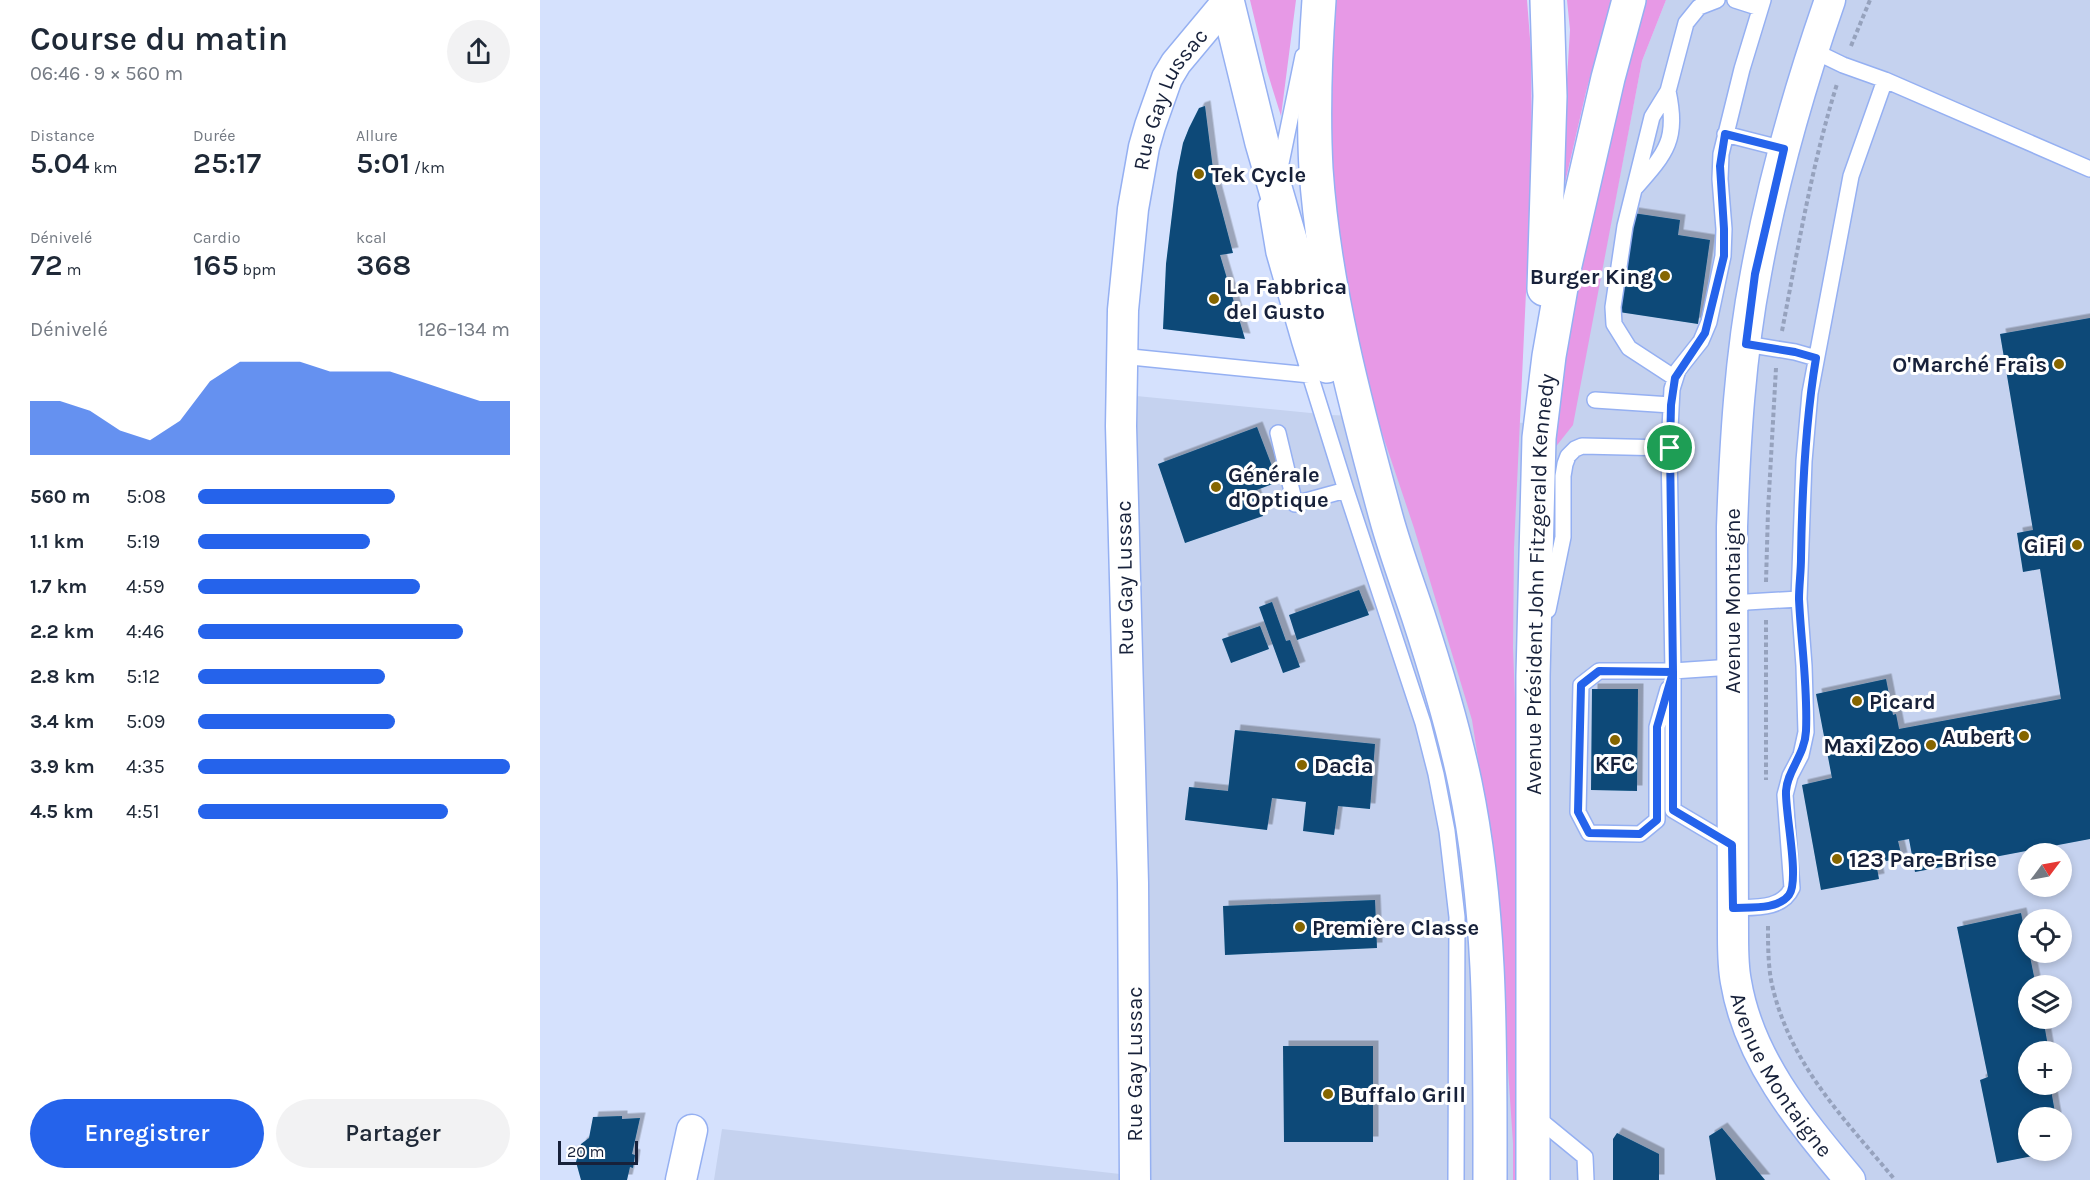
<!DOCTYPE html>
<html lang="fr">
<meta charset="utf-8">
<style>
:root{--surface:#fff;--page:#f2f2f3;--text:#1f2937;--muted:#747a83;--accent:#2563eb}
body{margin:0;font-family:Karla,sans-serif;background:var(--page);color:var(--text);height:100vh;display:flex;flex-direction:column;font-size:22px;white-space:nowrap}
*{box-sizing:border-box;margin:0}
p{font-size:20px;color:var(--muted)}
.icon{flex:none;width:33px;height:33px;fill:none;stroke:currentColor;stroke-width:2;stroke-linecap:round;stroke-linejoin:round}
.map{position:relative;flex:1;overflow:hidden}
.drawer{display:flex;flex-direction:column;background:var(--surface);width:540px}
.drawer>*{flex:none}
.needle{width:39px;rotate:58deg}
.fabs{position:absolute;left:1478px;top:843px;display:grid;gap:12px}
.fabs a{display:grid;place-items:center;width:54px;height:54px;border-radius:50%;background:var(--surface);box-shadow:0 3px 9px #0003;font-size:30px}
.scale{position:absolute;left:18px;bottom:15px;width:80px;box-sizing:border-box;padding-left:6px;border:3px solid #17213a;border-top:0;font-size:16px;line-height:21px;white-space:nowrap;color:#17213a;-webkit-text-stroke:4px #fff;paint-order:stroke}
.pin{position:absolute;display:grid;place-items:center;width:51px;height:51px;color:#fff;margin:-26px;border:3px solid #fff;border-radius:50%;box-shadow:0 2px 6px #0007}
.round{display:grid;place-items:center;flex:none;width:63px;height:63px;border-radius:32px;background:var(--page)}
.head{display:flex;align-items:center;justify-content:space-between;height:102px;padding:0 30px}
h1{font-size:33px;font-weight:600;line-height:45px}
.metrics{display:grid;grid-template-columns:repeat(3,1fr);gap:9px;height:102px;padding:6px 30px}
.metrics div{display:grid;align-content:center}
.metrics b{font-size:30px;font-weight:600}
.metrics small{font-size:16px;font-weight:400}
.metrics p{font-size:16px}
.chart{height:168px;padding:12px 30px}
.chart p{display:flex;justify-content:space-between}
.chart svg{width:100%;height:108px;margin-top:6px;fill:var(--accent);opacity:.7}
.action{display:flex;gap:12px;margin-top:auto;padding:12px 30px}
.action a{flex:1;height:69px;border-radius:36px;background:var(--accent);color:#fff;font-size:24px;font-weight:600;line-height:69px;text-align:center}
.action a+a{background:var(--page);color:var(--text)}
ul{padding:0 30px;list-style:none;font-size:20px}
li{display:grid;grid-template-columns:96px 72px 1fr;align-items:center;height:45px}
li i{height:15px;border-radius:8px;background:var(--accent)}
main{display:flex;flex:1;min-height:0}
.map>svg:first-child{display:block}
.built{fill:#c5d2ef;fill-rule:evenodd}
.green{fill:#e799e6}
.building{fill:#084978;filter:url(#shadow)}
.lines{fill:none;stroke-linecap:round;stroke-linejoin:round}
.lane-casing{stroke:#95b0f2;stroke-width:18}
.street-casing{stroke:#95b0f2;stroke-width:33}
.secondary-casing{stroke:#95b0f2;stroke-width:36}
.path{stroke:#96a2bd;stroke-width:4;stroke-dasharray:4.5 3;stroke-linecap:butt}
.lane{stroke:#fff;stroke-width:15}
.street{stroke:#fff;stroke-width:30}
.secondary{stroke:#fff;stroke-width:33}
.route-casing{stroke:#fff;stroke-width:12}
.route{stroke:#2563eb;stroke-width:8}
.poi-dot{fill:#856500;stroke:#fff;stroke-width:2}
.labels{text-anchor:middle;stroke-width:6;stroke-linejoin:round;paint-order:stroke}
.street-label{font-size:22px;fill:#17213a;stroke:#fff}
.poi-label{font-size:22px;font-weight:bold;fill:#17213a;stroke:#fff;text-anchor:start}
</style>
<main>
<section class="drawer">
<div class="head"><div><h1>Course du matin</h1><p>06:46 · 9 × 560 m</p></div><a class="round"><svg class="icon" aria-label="share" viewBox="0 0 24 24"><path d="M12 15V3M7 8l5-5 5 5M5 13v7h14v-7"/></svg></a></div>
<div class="metrics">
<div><p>Distance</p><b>5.04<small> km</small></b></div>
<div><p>Durée</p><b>25:17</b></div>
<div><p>Allure</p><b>5:01<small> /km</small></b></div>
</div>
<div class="metrics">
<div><p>Dénivelé</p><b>72<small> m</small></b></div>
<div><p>Cardio</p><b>165<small> bpm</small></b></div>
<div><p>kcal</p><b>368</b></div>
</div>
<div class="chart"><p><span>Dénivelé</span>126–134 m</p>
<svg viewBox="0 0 160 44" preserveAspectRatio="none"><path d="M0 44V22L10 22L20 26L30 34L40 38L50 30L60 14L70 6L80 6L90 6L100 10L110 10L120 10L130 14L140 18L150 22L160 22V44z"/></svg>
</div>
<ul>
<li><b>560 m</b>5:08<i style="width:63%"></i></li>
<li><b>1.1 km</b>5:19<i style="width:55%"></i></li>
<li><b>1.7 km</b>4:59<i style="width:71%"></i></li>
<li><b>2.2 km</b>4:46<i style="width:85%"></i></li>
<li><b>2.8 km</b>5:12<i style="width:60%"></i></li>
<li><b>3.4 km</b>5:09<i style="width:63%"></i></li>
<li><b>3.9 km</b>4:35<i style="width:100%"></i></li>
<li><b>4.5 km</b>4:51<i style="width:80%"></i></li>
</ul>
<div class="action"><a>Enregistrer</a><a>Partager</a></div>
</section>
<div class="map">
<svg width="1550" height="1180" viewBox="0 0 1550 1180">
<defs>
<filter id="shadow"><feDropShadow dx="5.5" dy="-5.5" stdDeviation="0" flood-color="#0004"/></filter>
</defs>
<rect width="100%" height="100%" fill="#d5e1fd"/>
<path class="built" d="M1126 0H1550V1180H174L182 1129 580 1174 576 394 791 415 1032 425 1102 61ZM1488 854H1521V886H1488ZM1488 920H1521V952H1488ZM1488 986H1521V1018H1488ZM1488 1052H1521V1084H1488ZM1488 1118H1521V1150H1488Z"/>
<path class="green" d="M710 0H756L741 116 727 71Z
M795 0H987L991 51 992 164 974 548 973 648 978 776 980 1180H973V1143L954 862 932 720 874 528 839 424 821 362 806 279 796 202 789 113Z
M1027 0H1072L1046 92 1019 209 1030 30Z
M1105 0H1126L1102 61 1033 425 1014 449 1032 314 1047 231 1098 21Z"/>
<path class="building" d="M665 106 675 185 693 253 680 255 705 339 623 329 626 264 637 173 643 143 649 128 659 108Z
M1093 213 1140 220 1138 235 1170 240 1158 324 1079 312Z
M1550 318V839L1375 872 1369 839 1358 841 1362 858 1336 863 1339 879 1281 890 1262 785 1292 778 1276 694 1346 679 1353 715 1356 714 1359 729 1521 699 1500 569 1483 572 1477 533 1493 530 1460 334Z
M717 427 738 482 714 491 723 516 645 543 618 464Z
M819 590 829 615 757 640 749 615Z
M732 602 746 641 750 640 760 667 743 673 719 607Z
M720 626 729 649 691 663 682 639Z
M1052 689H1098L1097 791 1051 790Z
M695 730 835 744 830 809 798 806 794 835 763 831 766 802 732 798 727 830 645 820 649 787 688 791Z
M835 900 837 948 685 955 683 906Z
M1481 913 1496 986H1488V1018H1503L1509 1052H1488V1084H1499L1500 1092 1511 1090 1516 1118H1488V1150L1514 1152 1457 1163 1440 1080 1448 1077 1417 927Z
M743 1046H833V1142H744Z
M82 1116V1119L100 1118 92 1154 95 1155 93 1168 90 1167 87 1180H41L36 1162 41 1144 49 1138 53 1117Z
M1182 1128 1225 1180H1176L1169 1136Z
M1077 1133 1119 1154V1180H1073V1139Z"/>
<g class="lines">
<g class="lane-casing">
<path id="lane" d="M1195 0 1220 8
M1272 50 1303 65 1345 80 1550 169
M1185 134 1244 149
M739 173 763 56
M1096 187C1127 152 1138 139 1128 91
M726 205 734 253 760 343 806 490 883 723 896 774 907 831 917 917 916 1180
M1206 344 1255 352 1276 358
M581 356 770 375
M1135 378 1089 348 1074 324 1073 307 1085 226 1112 117 1128 91 1146 23 1159 7 1177 0
M1055 400 1131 405
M738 433 755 504 806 490
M1191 609 1207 602 1259 599
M1008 610 1023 537V476L1025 464 1028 456 1035 449 1042 446 1129 448
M1128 689 1117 727V820L1100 834 1049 833 1038 812 1041 685 1059 671H1133L1192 667
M1192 845 1133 810V671L1129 448 1132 389 1138 370 1161 341 1169 322 1183 256 1184 229 1180 179 1181 154 1202 69 1223 0
M1193 908C1214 907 1242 910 1252 888L1245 795 1250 776 1261 755 1266 732 1264 666 1259 599 1264 461 1270 393 1311 176 1345 80
M995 1116 1045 1157 1046 1180"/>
</g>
<g class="street-casing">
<g id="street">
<path id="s1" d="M1290 0C1259 89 1233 180 1216 273 1200 356 1195 442 1192 527L1193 936C1193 952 1193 967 1196 982 1209 1060 1261 1121 1310 1180"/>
<path d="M141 1180 152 1130"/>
<path id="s2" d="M595 1180 593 883 581 426 583 310 593 209 604 147 610 126 627 78 636 63 687 2"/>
</g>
</g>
<g class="secondary-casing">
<g id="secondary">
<path d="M687 0 722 143 787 366"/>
<path d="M779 0C775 56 773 113 776 169 784 287 815 403 846 517 855 550 867 582 878 615 896 670 913 726 925 783 952 914 950 1047 950 1180"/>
<path d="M1004 289 1010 96 1007 0"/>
<path id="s3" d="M993 1180V676L999 438 1009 356 1025 265 1068 78 1089 0"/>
</g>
</g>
<path class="path" d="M1311 46 1330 0
M1242 331C1258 248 1272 164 1297 84
M1226 582 1228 511 1236 368
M1226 620V780
M1228 926C1228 944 1228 962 1231 980 1248 1063 1303 1117 1355 1180"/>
<use href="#lane" class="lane"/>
<use href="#street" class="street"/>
<use href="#secondary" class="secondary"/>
</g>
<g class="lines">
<g class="route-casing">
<path id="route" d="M1130 448 1133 672 1059 671 1041 685 1038 812 1049 833 1100 834 1117 820V727L1133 672V810L1192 845 1193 908C1210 907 1238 910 1249 895 1260 880 1245 813 1246 791 1247 771 1265 755 1266 731 1268 687 1261 643 1259 599 1259 585 1261 572 1261 558 1262 491 1265 424 1276 358L1255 352 1206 344 1215 274 1244 149 1185 134 1180 166 1184 229V256L1165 333 1135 378 1131 405 1130 448"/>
</g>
<use href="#route" class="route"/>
</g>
<g class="poi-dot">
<circle cx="659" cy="174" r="6"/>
<circle cx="1125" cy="276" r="6"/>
<circle cx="674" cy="299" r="6"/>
<circle cx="1519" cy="364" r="6"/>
<circle cx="676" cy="487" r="6"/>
<circle cx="1537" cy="545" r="6"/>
<circle cx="1317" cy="701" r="6"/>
<circle cx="1484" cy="736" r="6"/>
<circle cx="1075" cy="740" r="6"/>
<circle cx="1391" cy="745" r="6"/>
<circle cx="762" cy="765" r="6"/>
<circle cx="1297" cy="859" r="6"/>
<circle cx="760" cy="927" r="6"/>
<circle cx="788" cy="1094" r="6"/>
</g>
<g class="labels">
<g class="street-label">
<text dy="8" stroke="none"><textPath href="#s2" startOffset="1089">Rue Gay Lussac</textPath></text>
<text transform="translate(584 578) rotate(-91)" y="8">Rue Gay Lussac</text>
<text dy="8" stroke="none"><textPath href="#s3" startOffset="596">Avenue Président John Fitzgerald Kennedy</textPath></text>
<text transform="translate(1192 601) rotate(-90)" y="8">Avenue Montaigne</text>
<text transform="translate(594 1064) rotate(-90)" y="8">Rue Gay Lussac</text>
<text dy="8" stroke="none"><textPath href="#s1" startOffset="1098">Avenue Montaigne</textPath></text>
</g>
<g class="poi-label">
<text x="671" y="182">Tek Cycle</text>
<text x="1113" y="284" text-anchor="end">Burger King</text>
<text x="686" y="294">La Fabbrica<tspan x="686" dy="25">del Gusto</tspan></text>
<text x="1507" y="372" text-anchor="end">O'Marché Frais</text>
<text x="688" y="482">Générale<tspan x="688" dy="25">d'Optique</tspan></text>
<text x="1525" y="553" text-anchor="end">GiFi</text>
<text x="1329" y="709">Picard</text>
<text x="1472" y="744" text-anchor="end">Aubert</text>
<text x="1379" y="753" text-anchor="end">Maxi Zoo</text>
<text x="1075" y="771" text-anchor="middle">KFC</text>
<text x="774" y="773">Dacia</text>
<text x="1309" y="867">123 Pare-Brise</text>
<text x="772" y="935">Première Classe</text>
<text x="800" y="1102">Buffalo Grill</text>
</g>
</g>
</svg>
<div class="fabs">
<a><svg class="needle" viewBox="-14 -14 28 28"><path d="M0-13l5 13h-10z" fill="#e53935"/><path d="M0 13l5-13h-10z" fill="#747a83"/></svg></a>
<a><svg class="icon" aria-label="locate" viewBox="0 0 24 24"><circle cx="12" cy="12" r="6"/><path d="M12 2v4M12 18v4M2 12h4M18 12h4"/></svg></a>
<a><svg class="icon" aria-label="layers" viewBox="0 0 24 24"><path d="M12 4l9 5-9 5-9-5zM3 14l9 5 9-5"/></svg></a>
<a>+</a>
<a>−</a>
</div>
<div class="scale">20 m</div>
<div class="pin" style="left:1130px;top:448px;background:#1e9e55"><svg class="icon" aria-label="arrive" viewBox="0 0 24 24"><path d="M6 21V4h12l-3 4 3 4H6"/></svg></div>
</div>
</main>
